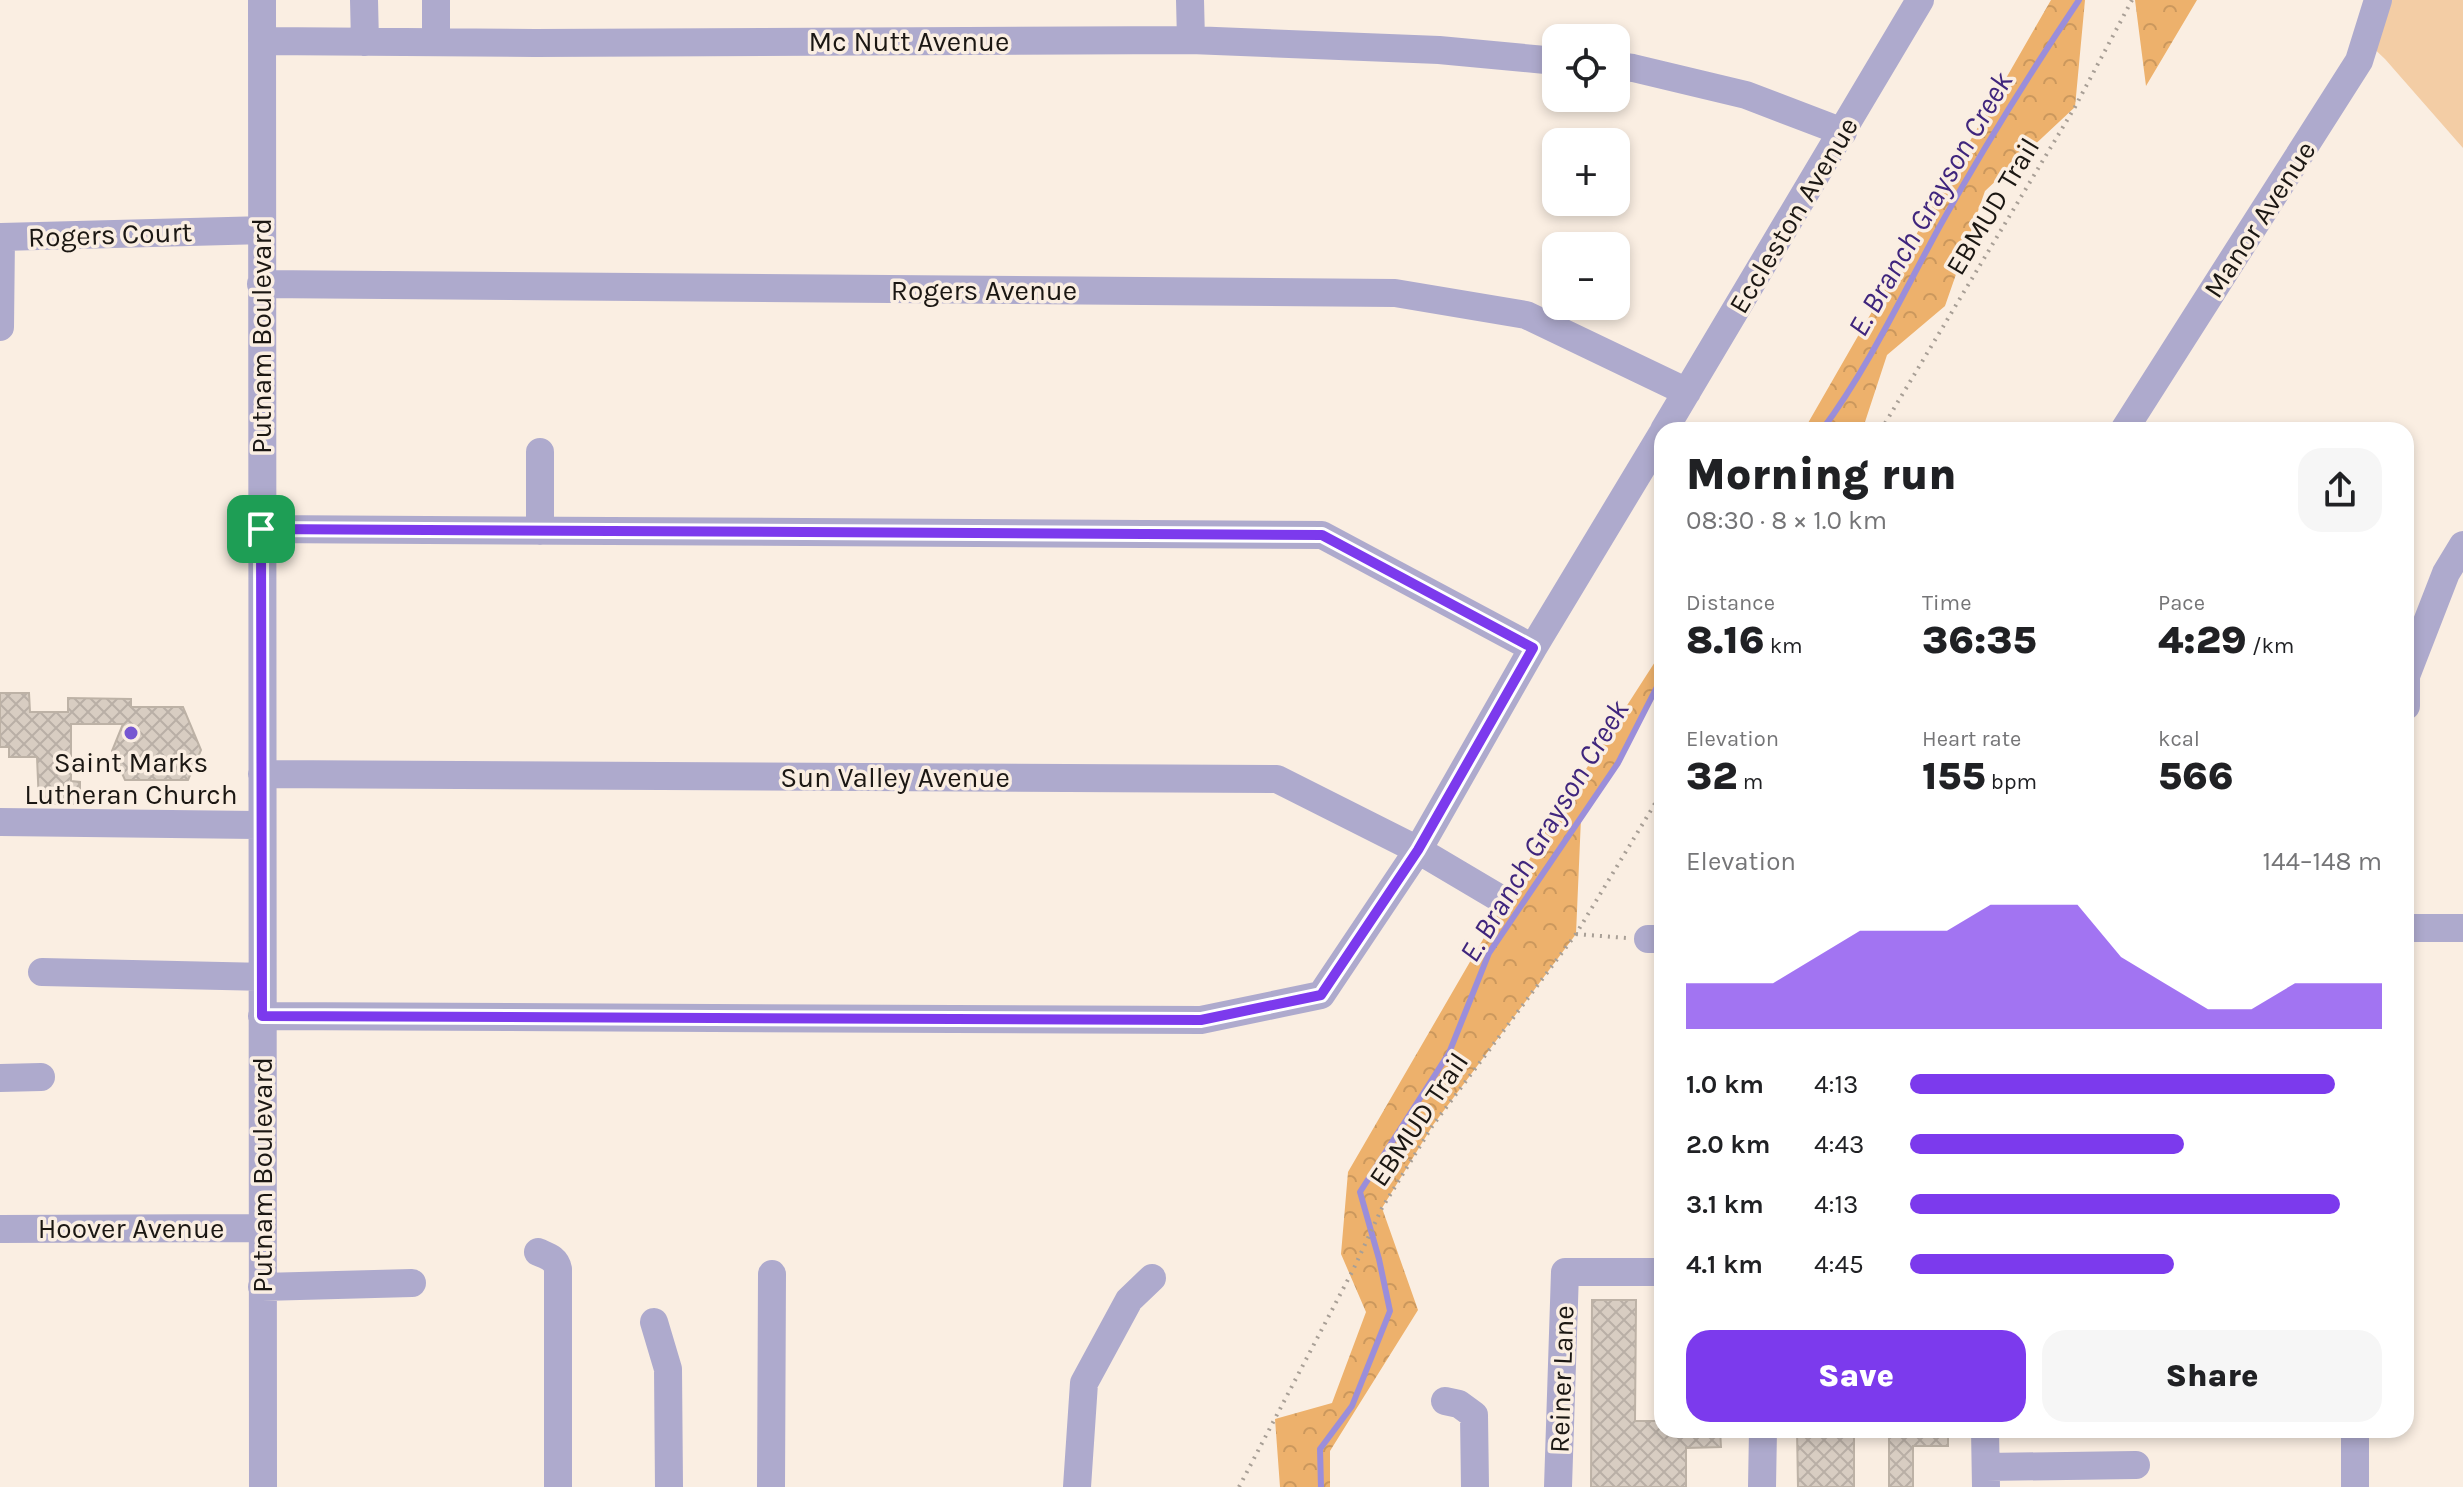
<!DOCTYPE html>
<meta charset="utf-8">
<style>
:root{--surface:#fff;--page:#f6f6f6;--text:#202124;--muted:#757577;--accent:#7c3aed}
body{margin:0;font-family:Karla,sans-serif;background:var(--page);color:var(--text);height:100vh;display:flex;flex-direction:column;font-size:30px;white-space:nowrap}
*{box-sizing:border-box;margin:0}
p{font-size:26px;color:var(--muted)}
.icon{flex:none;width:44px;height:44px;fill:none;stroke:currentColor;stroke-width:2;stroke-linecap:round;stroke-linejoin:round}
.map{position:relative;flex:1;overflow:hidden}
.drawer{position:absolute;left:1654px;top:422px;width:760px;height:1016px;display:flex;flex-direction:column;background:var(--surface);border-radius:24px;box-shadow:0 4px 12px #0003}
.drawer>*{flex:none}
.fabs{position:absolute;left:1542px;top:24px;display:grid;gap:16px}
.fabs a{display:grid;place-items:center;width:88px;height:88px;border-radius:16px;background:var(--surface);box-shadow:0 4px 12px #0003;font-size:40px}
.pin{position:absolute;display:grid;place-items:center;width:68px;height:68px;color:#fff;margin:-34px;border-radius:16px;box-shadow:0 4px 12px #0006}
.round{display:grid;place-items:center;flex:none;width:84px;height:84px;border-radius:24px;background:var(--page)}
.overview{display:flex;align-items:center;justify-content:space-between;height:136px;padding:0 32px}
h1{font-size:44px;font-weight:800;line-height:60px}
.stats{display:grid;grid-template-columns:repeat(3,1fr);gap:12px;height:136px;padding:8px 32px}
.stats div{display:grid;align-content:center}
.stats b{font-size:40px;font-weight:800}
.stats small{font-size:22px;font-weight:400}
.stats p{font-size:22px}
.chart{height:224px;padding:16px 32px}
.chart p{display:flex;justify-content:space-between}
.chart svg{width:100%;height:144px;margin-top:8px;fill:var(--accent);opacity:.7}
.primary-button{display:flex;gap:16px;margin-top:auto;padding:16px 32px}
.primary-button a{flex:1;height:92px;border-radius:24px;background:var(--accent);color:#fff;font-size:32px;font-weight:800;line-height:92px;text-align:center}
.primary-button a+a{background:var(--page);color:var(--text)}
ul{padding:0 32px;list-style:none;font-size:26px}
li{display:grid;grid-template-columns:128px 96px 1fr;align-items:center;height:60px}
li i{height:20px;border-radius:10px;background:var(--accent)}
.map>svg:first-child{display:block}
.green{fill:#f3cda5}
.forest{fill:url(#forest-crowns)}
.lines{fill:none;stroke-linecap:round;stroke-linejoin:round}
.stream{stroke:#9b8eda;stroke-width:6}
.building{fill:url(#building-cross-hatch);stroke:#bdb2a6;stroke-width:2}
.path{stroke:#a89f96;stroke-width:4;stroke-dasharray:2 6;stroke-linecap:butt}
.minor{stroke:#aeaacd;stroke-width:28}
.route-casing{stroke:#fff;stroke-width:16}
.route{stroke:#7c3aed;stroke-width:10}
.poi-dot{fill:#7657d1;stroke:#faeee2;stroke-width:3}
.labels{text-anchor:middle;stroke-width:7;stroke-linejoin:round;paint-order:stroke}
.street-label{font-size:28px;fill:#1b1713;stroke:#faeee2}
.poi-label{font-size:28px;fill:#1b1713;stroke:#faeee2}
.water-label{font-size:30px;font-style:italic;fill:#3f257d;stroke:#faeee2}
</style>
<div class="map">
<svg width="2463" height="1487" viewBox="0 0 2463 1487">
<defs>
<pattern id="forest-crowns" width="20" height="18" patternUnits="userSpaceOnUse" patternTransform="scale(2)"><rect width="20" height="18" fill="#edb16c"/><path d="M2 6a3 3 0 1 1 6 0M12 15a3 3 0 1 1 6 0" fill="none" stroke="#cb985d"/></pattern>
<pattern id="building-cross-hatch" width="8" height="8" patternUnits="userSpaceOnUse" patternTransform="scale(2)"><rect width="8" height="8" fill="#d8cdc2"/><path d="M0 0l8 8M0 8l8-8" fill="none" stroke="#b9afa6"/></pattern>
</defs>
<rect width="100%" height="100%" fill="#faeee2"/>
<path class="green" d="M2378 0H2463V148L2385 59 2366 41Z"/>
<path class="forest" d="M2051 0H2085L2075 107 1985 191 1945 306 1887 355 1863 428 1860 430H1804Z
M2135 0H2197L2146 86Z
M1662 651V677L1618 763 1581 818 1576 934 1433 1125 1382 1208 1418 1310 1330 1451V1487H1280L1275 1419 1332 1403 1366 1312 1341 1254 1348 1172 1543 836Z"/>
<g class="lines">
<path class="stream" d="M1822 430C1869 367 1903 293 1941 224 1984 147 2030 73 2079 0
M1321 1487 1320 1449 1352 1406 1390 1311 1379 1259 1360 1192 1449 1053 1489 953 1618 763 1662 677"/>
</g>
<path class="building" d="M0 693H29L30 712H68V698L131 699V707H183L201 750 188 780H125L112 751 123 724H71V781L80 782V804H39L37 757H9V747H0Z
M1592 1300H1636L1635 1421H1662V1430H1720L1721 1447 1686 1448V1487H1591Z
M1797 1430H1854V1487H1798Z
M1889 1430H1948V1446H1913V1487H1889Z"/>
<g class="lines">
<path class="path" d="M1881 430 2075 107 2132 0
M1576 934 1626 938
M1239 1487 1353 1270 1382 1208 1433 1125 1576 934 1662 792"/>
<path class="minor" d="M262 0 263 1487
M364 0 365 42
M436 0V42
M1190 0 1191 40
M262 41 535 43 1191 40 1439 50 1556 61
M1616 66 1633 68 1746 95 1843 132
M261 284 1395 293 1526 315 1687 392
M0 327 1 237 261 230
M1664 430 1920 0
M2124 430 2359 61 2378 0
M540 452V531
M261 529 1322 535 1533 648
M2406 706V676L2446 573 2463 545
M262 774 1277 779 1418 850 1499 898
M0 822 262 825
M2406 928H2463
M1648 939H1662
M42 972 262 977
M262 1016 1201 1020 1321 995 1418 850 1533 648 1662 434
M0 1078 41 1077
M0 1229 262 1228
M538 1252C547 1256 556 1258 558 1269V1487
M262 1287 412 1283
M654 1322 668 1369 669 1487
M1445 1401 1459 1404 1474 1415 1475 1487
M1985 1430 1986 1487
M2355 1430V1487
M1986 1467 2136 1465
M771 1487 772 1274
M1077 1487 1084 1383 1129 1300 1152 1278
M1558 1487 1565 1272H1662
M1762 1487 1763 1430"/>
</g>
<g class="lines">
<g class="route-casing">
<path id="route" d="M261 529 1322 535 1533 648 1418 850 1321 995 1201 1020 262 1016Z"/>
</g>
<use href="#route" class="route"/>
</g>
<circle class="poi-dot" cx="131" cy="733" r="8"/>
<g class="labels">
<g class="street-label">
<text x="909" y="51">Mc Nutt Avenue</text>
<text transform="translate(1992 206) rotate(-59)" y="10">EBMUD Trail</text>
<text transform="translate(1793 215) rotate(-59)" y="10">Eccleston Avenue</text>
<text transform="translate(2259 219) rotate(-57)" y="10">Manor Avenue</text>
<text transform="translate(110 234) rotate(-2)" y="10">Rogers Court</text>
<text x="984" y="300">Rogers Avenue</text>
<text transform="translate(261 336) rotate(-90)" y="10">Putnam Boulevard</text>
<text x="895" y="787">Sun Valley Avenue</text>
<text transform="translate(1418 1119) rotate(-56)" y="10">EBMUD Trail</text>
<text transform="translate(262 1175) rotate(-90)" y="10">Putnam Boulevard</text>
<text x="131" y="1238">Hoover Avenue</text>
<text transform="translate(1561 1379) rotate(-88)" y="10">Reiner Lane</text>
</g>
<g class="poi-label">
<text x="131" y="772">Saint Marks<tspan x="131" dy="32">Lutheran Church</tspan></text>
</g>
<g class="water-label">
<text transform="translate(1930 204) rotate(-60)" y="10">E. Branch Grayson Creek</text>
<text transform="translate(1544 831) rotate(-59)" y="10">E. Branch Grayson Creek</text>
</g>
</g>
</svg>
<div class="fabs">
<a><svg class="icon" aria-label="locate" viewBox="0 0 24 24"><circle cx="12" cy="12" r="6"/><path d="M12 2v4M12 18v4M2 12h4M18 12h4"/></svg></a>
<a>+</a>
<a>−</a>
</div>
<div class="pin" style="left:261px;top:529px;background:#1e9e55"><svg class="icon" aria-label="arrive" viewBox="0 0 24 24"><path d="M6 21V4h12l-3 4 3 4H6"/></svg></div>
<section class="drawer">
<div class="overview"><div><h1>Morning run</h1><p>08:30 · 8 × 1.0 km</p></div><a class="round"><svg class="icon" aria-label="share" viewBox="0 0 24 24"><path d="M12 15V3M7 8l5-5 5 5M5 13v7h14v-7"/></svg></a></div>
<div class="stats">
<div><p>Distance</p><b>8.16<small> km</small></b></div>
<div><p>Time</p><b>36:35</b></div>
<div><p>Pace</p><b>4:29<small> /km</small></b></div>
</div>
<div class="stats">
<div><p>Elevation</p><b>32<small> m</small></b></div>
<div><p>Heart rate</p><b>155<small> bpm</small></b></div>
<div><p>kcal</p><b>566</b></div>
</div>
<div class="chart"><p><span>Elevation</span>144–148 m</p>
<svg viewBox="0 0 160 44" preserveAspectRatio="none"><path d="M0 44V30L10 30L20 30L30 22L40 14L50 14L60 14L70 6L80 6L90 6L100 22L110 30L120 38L130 38L140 30L150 30L160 30V44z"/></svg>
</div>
<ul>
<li><b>1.0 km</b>4:13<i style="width:90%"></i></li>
<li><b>2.0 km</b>4:43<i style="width:58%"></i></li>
<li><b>3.1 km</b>4:13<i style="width:91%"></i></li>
<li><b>4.1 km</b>4:45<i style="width:56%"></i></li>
</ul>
<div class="primary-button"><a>Save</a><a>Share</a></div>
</section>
</div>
